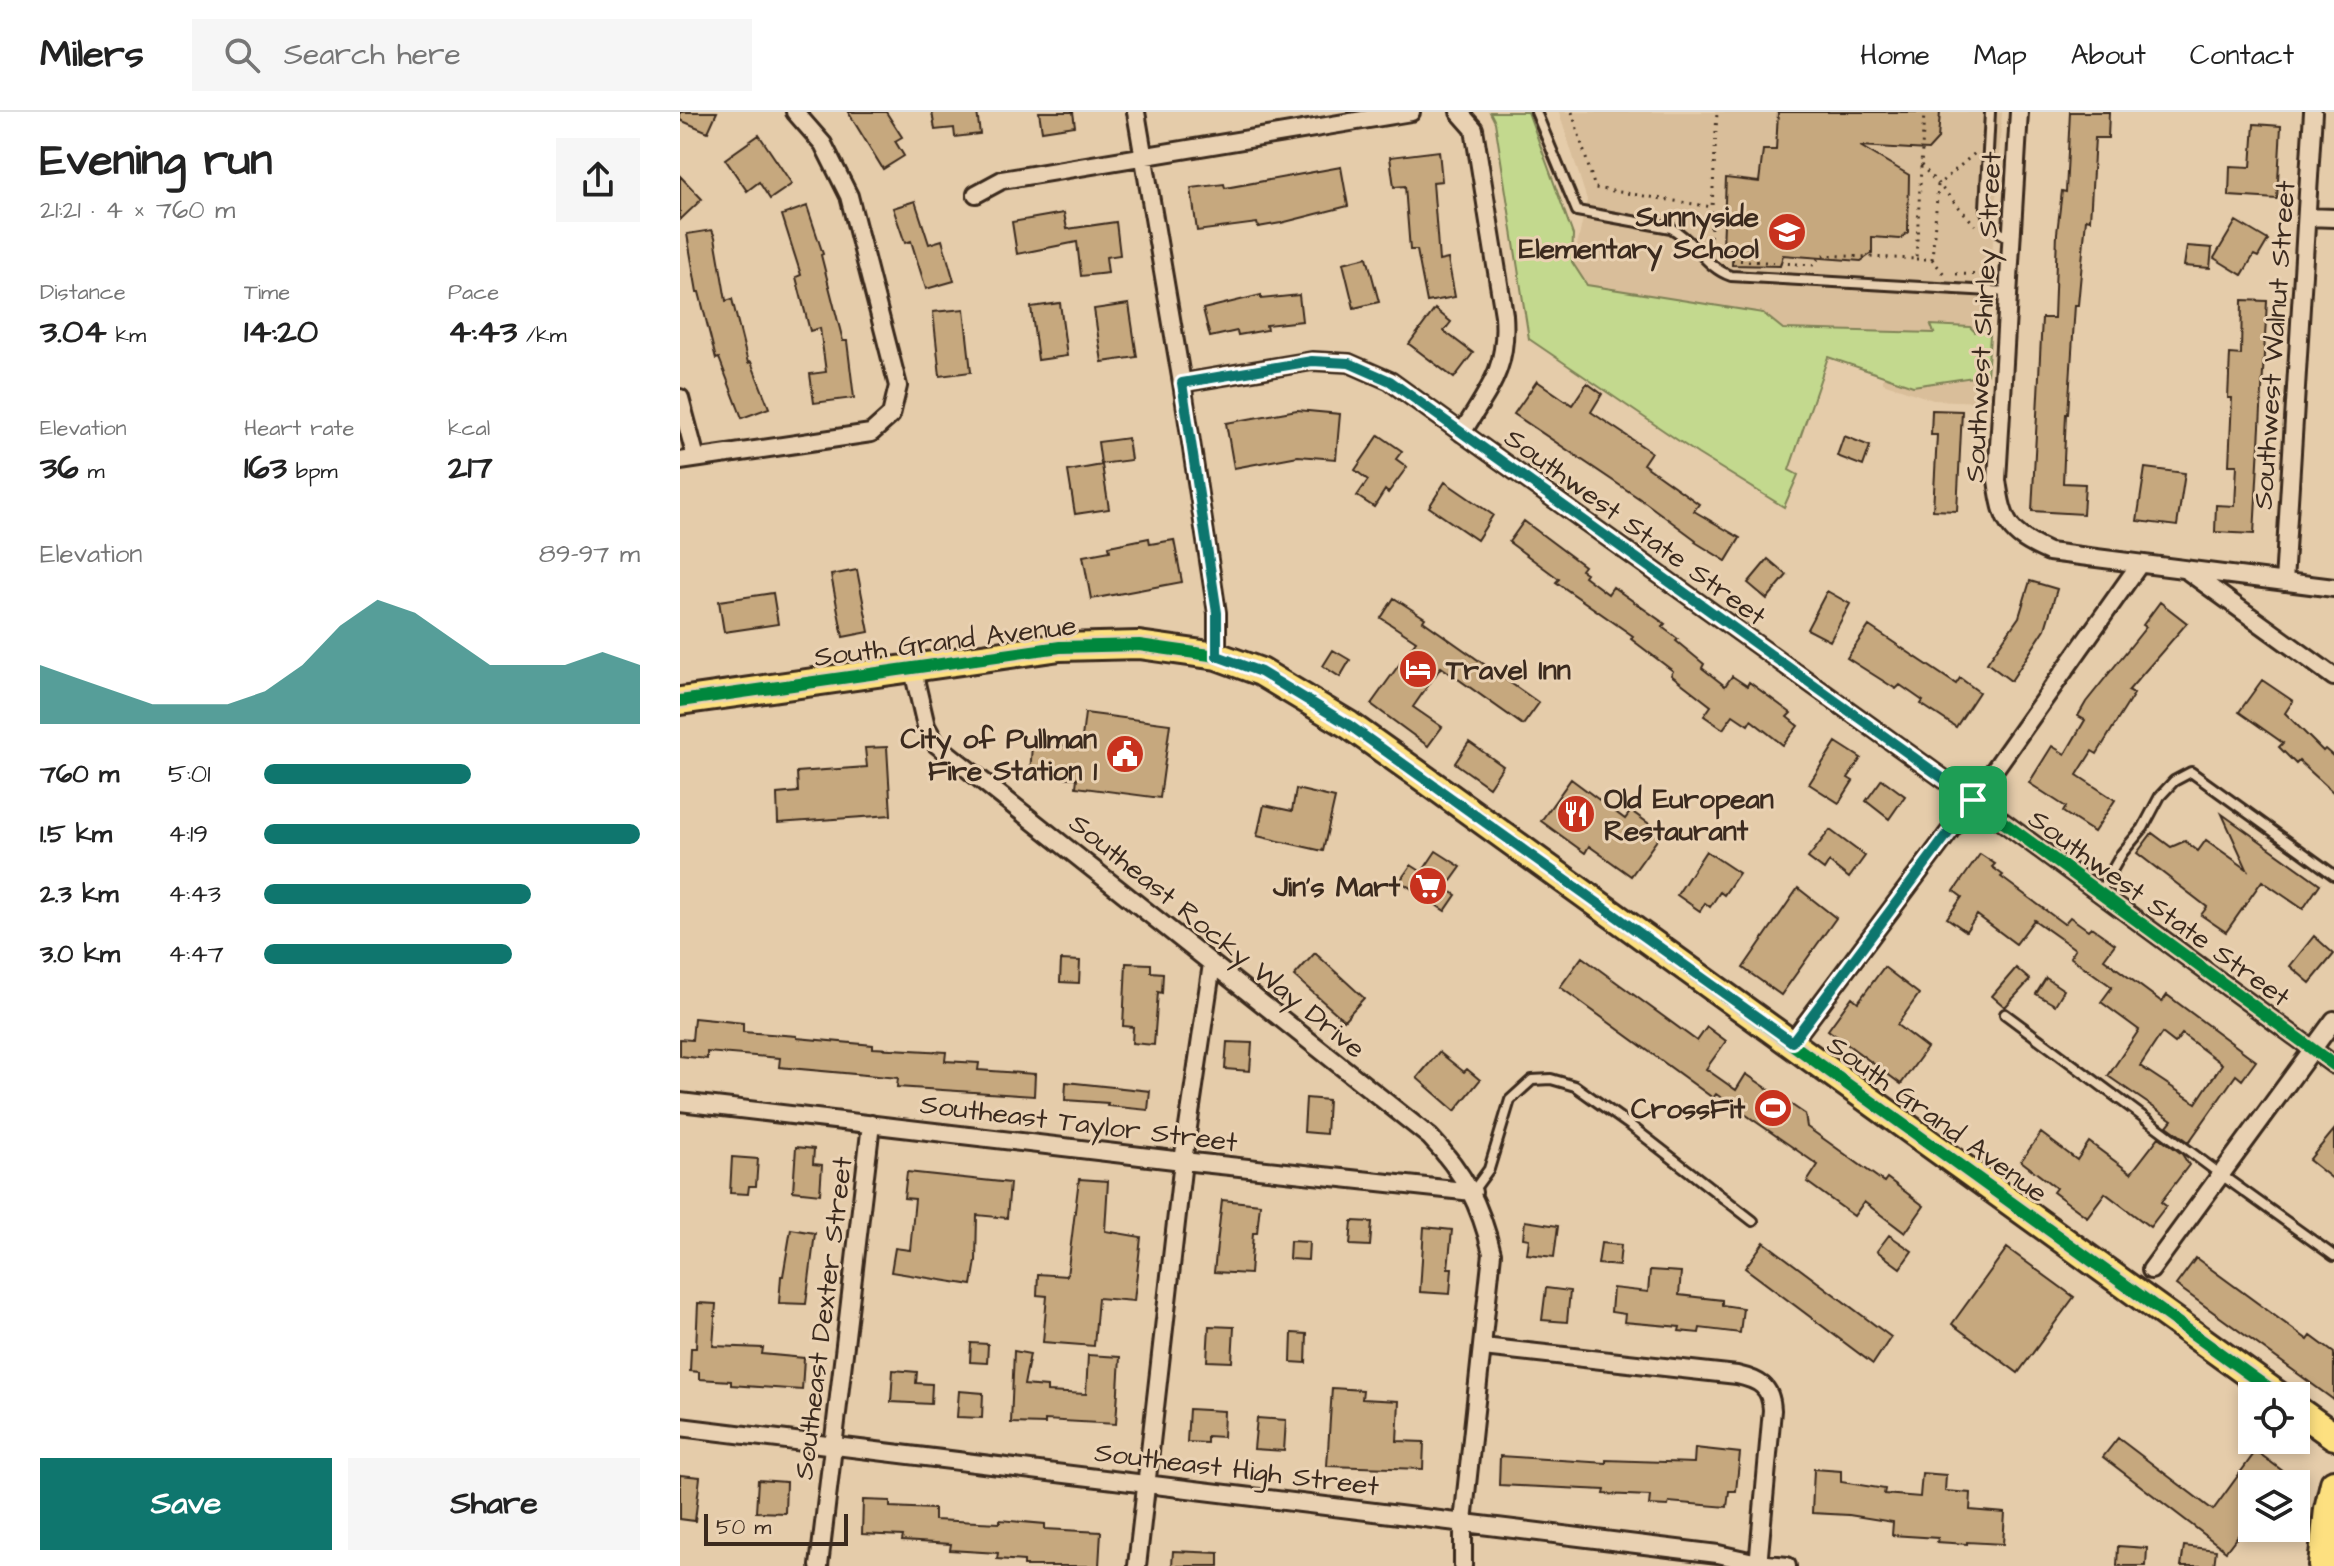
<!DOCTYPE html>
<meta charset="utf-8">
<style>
:root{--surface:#fff;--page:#f6f6f6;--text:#222;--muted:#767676;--line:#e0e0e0;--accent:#0f766e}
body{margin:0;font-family:"Architects Daughter",sans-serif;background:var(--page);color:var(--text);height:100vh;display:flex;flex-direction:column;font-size:30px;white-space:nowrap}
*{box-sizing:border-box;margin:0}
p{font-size:26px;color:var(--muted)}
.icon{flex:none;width:44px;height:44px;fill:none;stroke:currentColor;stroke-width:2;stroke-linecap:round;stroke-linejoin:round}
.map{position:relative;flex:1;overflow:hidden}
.side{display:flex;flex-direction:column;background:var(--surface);width:680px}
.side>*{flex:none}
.fabs{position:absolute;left:1558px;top:1270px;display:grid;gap:16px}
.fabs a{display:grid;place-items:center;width:72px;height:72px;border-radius:0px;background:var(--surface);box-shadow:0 4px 12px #0003;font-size:40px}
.scale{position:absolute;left:24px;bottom:20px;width:144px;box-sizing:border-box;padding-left:8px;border:4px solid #3b2a1e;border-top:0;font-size:22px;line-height:28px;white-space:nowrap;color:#3b2a1e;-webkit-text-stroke:6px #e9d1b2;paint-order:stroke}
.pin{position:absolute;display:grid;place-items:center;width:68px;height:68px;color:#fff;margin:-34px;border-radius:16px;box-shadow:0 4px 12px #0006}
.round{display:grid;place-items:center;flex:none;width:84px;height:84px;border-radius:0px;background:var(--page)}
.headline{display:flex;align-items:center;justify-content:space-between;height:136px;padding:0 40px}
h1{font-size:44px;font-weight:700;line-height:60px}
.metrics{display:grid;grid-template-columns:repeat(3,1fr);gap:12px;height:136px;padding:8px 40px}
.metrics div{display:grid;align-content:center}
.metrics b{font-size:34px;font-weight:700}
.metrics small{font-size:22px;font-weight:400}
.metrics p{font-size:22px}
.chart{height:224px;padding:16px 40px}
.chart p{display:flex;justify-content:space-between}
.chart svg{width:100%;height:144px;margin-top:8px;fill:var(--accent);opacity:.7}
.button{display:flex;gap:16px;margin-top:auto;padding:16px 40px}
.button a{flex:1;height:92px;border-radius:0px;background:var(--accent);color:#fff;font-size:32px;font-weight:700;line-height:92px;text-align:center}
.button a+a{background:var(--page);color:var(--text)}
ul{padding:0 40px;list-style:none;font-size:26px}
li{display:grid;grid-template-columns:128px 96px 1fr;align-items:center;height:60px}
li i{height:20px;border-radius:10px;background:var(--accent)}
header{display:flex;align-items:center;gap:48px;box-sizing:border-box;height:112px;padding:0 40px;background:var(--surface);border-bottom:2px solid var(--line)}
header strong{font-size:38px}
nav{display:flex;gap:44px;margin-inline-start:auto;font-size:28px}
.search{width:560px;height:72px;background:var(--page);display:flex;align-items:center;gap:20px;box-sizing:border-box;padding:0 28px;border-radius:0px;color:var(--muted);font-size:30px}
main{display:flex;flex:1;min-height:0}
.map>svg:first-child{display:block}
.built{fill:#d9be9a}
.green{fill:#c3d98e;stroke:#7f8256;stroke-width:2}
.building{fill:#c6a87e;stroke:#3b2a1e;stroke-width:2;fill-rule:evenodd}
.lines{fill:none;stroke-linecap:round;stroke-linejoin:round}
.service-casing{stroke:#3b2a1e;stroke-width:14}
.minor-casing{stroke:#3b2a1e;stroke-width:22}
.primary-casing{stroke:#3b2a1e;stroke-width:32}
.path{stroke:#3b2a1e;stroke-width:3;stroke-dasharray:2 6;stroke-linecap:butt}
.service{stroke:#e9d1b2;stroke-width:8}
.minor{stroke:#e9d1b2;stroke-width:16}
.primary{stroke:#fde080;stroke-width:26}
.cycleway-casing{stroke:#e9d1b2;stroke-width:17}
.cycleway{stroke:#00873e;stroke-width:12}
.route-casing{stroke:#fff;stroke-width:16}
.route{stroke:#0f766e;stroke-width:10}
.labels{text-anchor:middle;stroke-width:6;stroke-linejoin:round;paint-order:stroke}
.poi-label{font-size:28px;font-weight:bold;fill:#3b2a1e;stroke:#e9d1b2;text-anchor:end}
.street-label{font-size:28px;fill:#3b2a1e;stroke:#e9d1b2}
</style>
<header>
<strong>Milers</strong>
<div class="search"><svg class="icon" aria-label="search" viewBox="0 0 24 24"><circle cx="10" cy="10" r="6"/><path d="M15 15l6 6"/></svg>Search here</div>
<nav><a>Home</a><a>Map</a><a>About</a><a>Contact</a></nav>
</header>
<main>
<section class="side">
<div class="headline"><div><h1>Evening run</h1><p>21:21 · 4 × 760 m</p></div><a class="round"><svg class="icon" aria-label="share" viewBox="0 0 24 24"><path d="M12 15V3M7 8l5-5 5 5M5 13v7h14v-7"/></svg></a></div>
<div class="metrics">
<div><p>Distance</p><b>3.04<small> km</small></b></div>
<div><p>Time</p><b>14:20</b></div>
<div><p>Pace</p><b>4:43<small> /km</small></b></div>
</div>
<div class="metrics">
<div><p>Elevation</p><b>36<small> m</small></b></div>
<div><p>Heart rate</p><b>163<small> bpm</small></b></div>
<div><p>kcal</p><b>217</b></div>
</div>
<div class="chart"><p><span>Elevation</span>89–97 m</p>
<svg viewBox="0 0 160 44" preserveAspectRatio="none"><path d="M0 44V26L10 30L20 34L30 38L40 38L50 38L60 34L70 26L80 14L90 6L100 10L110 18L120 26L130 26L140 26L150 22L160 26V44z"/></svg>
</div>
<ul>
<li><b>760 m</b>5:01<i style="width:55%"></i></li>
<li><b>1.5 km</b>4:19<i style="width:100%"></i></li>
<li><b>2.3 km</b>4:43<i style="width:71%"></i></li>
<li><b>3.0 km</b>4:47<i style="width:66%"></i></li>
</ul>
<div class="button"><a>Save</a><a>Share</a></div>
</section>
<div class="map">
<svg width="1654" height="1454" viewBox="0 0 1654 1454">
<rect width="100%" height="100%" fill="#e5ccaa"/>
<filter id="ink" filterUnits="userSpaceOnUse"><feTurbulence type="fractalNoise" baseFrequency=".0125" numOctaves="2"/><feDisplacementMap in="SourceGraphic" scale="16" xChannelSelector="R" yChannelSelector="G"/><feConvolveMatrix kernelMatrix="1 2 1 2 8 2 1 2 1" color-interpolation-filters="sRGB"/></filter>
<g filter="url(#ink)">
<path class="built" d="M879 0H1322L1302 290 1253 288 1203 271 1202 230 1104 222 912 177 893 152 907 88Z"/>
<path class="green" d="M810 0H848L893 123 892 150 907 173 1083 201 1103 217 1254 221 1251 213 1290 215 1295 220 1301 216H1307L1310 224 1307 263 1233 274 1148 245 1109 358 1118 363 1104 395 1018 342 849 227 815 10Z"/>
<path class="building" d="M0 0H37L28 20 0 8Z
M168 0H206L222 25 215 29 224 44 203 57Z
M252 0H297L300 22 275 25 274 16 255 18Z
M359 0H393L395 14 362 19Z
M1098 0H1260L1258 27 1248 38 1180 34 1229 63 1228 120 1220 127 1192 125V141L1181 149 1103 143 1100 154 1052 153 1053 136 1043 135 1046 66 1079 70 1083 38H1096Z
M1390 0H1429L1428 26H1415L1410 108 1406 107 1398 193H1395L1388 302H1386L1383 371 1405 372 1403 402 1352 399 1362 206H1374L1377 121 1382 79 1386 80Z
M1574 12 1601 14 1597 87 1549 84 1550 54 1571 55Z
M79 23 112 72 90 87 79 70 67 79 45 47Z
M759 39 762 69 753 70 759 149 768 147 775 185 747 190 737 138H730L725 74 714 75 710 45Z
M661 55 668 94 601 111 578 115 577 111 517 119 511 76 544 72 545 76Z
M0 64 22 87 0 108Z
M235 89 249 132 262 128 274 169 246 177 231 129 225 131 213 96Z
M127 94 143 142 141 143 163 229H167L174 286 134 291 130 262 146 260 140 216 130 219 116 165 121 163 102 103Z
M384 101 387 117 436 110 440 143 426 145 428 161 401 164 397 130 337 142 332 110Z
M1556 109 1588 128 1578 145 1574 143 1562 163 1534 146Z
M32 118 35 125 46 189 52 187 68 251 71 250 89 296 62 306 39 246 36 247 19 180H17L7 122Z
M1507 134 1532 136 1530 156 1504 154Z
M687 145 699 190 674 196 663 151Z
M581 183V187L619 183 622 209 586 213 587 218 558 223 557 219 530 225 523 197Z
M1562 188 1587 189 1574 422 1535 420 1536 393 1555 394 1557 353H1549L1552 286H1548L1550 242 1561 243Z
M380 191 387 244 358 248 351 195Z
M449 192 457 245 422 250 414 197Z
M284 197 291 260 260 264 253 200Z
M755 197 771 210 764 219 793 241 774 266 729 232Z
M857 269 892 293 907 271 922 282 911 300 971 340 963 352 1019 392 1014 399 1060 426 1046 449 1015 430 1016 428 966 391 834 302Z
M617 298 660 302 656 347 618 344 554 356 546 311Z
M1252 298 1282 299 1277 399 1253 398 1257 323H1251Z
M699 323 722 339 716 347 727 355 708 381 705 378 694 395 677 384 688 368 675 358Z
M1164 324 1190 334 1183 354 1157 344Z
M448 326 451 348 421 352 418 330Z
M422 353 429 397 395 402 388 359Z
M1465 356 1505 361 1497 414 1457 409Z
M765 370 813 403 797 428 749 395Z
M844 409 904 454 901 458 906 461 904 464 928 482 933 475 985 512 982 515 998 527 996 529 1024 552 1022 556 1045 574 1052 564 1067 574 1069 570 1111 601 1107 605 1118 614 1103 633 1071 608 1068 613 1053 603 1043 617 1024 604 1031 594 991 563 993 559 951 527 953 524 876 470 879 467 829 430Z
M469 426 470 432 494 428 502 470 411 487 403 444 430 439 429 434Z
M1088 447 1107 463 1087 487 1068 471Z
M177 458 189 520 163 525 151 463Z
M1350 469 1377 477 1365 517 1331 569 1307 551 1339 505Z
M1147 479 1170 492 1150 529 1127 517Z
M93 481 98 512 44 520 39 489Z
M714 486 745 506 743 509 859 591 843 613 761 555 733 595 762 615 748 634 691 592 736 529 701 506Z
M1480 490 1507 511 1448 579 1454 582 1437 609 1417 642 1412 639 1397 663 1435 688 1414 720 1383 700 1386 695 1349 671 1372 634 1385 642 1405 608 1398 604 1406 590 1466 515 1463 513Z
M1189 514 1276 572 1280 566 1299 580 1276 615 1241 592 1243 589 1220 573 1216 577 1167 546Z
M653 538 670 548 660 565 643 554Z
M1582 568 1613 589 1605 601 1643 639 1645 637 1654 645V681L1619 649 1616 652 1599 635 1603 631 1559 600Z
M405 601 490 612 480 686 396 675 397 666 350 664 352 632 401 634Z
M789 630 823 654 809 675 775 651Z
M1156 630 1181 646 1168 666 1173 669 1159 691 1129 672Z
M207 635 211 703 98 711 97 682 118 680 117 660 187 655 185 636Z
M891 667 945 707 951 699 982 721 951 764 909 734 905 741 861 709Z
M1202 667 1225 684 1209 707 1186 689Z
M616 677 655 686 643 739 577 724 584 693 612 699Z
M1542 702 1640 772 1623 797 1582 769 1546 820 1521 803 1527 795 1457 741 1472 721 1491 735 1505 729 1518 739 1526 728 1567 757Z
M1150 718 1185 744 1169 766 1149 750 1144 758 1128 746Z
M756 739 781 755 766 776 776 783 765 799 720 769 731 753 742 760Z
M1026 739 1059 761 1044 783 1040 780 1030 795 1025 791 1020 799 997 783Z
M1300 742 1315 752 1312 755 1323 763 1321 765 1384 812 1390 805 1408 818 1411 815 1435 832 1424 847 1482 890 1487 883 1576 949 1562 968 1556 963 1509 1030 1487 1014 1492 1008 1428 964 1459 918 1421 890 1432 875 1390 845 1395 837 1354 808 1336 832 1297 803 1286 819 1267 806 1282 785 1274 779ZM1482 921 1495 931 1502 922 1542 952 1516 991 1460 954Z
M1118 776 1156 806 1101 883 1063 856Z
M1634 824 1654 842 1630 871 1610 854Z
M635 841 684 886 664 908 614 864Z
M902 845 1017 929 1027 915 1046 929 1026 957 1056 978 1066 962 1125 1002 1127 1015 1204 1070 1207 1066 1244 1094 1225 1121 1184 1090 1174 1104 1127 1070 1138 1053 1036 982 1033 986 880 875Z
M381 848 400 849 399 871 380 870Z
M446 851 471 852V860L483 861 482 881 478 880 474 933 452 931 453 915 443 914Z
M1204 855 1239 882 1217 913 1247 936 1221 972 1148 918 1172 885 1178 890Z
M1336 856 1350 868 1325 895 1312 884Z
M1366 866 1384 878 1375 893 1356 882Z
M14 906 63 911V920L117 924V926L193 933V936L266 940 265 949 299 951 298 958 355 962 354 984 217 975 218 966 99 955 100 946 27 940V947L0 944V927L12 928Z
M547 930 572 931 570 959 545 957Z
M759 940 784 960 787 957 800 968 775 999 737 966Z
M386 970 470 979 468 998 427 994 428 991 385 988Z
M626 986 648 988 646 1022 624 1020Z
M1654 1018V1068L1629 1048Z
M1361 1021 1397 1048 1409 1030 1451 1061 1479 1025 1502 1042 1509 1053 1481 1090 1486 1094 1470 1115 1425 1081 1407 1105 1373 1080 1376 1076 1341 1049Z
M116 1035 134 1037 133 1052 142 1053 140 1082 113 1079Z
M52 1045 78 1047 76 1074H69L68 1082 50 1081Z
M227 1060 330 1071 327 1106 297 1103 296 1149 292 1173 211 1160 215 1136 230 1138 235 1087 224 1086Z
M399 1067 428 1069 425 1119 461 1125 454 1189 418 1186 414 1234 363 1230 367 1184 357 1183 358 1162 387 1164Z
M542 1088 580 1092 577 1121H573L570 1162 534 1160Z
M672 1109 692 1110 690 1134 670 1133Z
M845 1109 878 1114 874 1145 847 1142 849 1127 843 1126Z
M744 1115 772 1118 768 1156H772L770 1182 740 1180Z
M111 1117 135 1121 126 1192 99 1191 101 1164H103Z
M1209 1123 1232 1139 1220 1156 1197 1139Z
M610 1129 629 1130 628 1148 609 1147Z
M1084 1130 1211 1225 1193 1252 1065 1156Z
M921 1131 941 1133 939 1154 918 1152Z
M1327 1136 1394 1185 1338 1261 1272 1212Z
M1516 1146 1628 1228 1631 1224 1654 1241V1288L1496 1173Z
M970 1158 1001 1160 999 1183 1042 1188V1193L1063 1196 1060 1221 1020 1216 1019 1221 999 1219 1000 1215 944 1210 945 1202 931 1200 933 1176 968 1180Z
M866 1176 890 1179 887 1210 862 1208Z
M18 1191 36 1192 33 1234 83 1236 82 1242 124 1246 122 1278 51 1273V1269L19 1267V1260L10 1259 11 1236H16Z
M529 1214 554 1215 552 1250 527 1249Z
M612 1221 627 1222 626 1251 611 1250Z
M291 1231 308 1232 307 1251 290 1250Z
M334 1239 350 1242 344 1273 367 1275V1280L406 1282 408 1243 440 1245 436 1312 365 1308V1312L331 1311Z
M213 1258 237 1260 236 1271 252 1272 251 1292 211 1290Z
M652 1276 683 1278 682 1287 719 1289 717 1329 744 1330 743 1357 647 1354Z
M279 1279 303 1281 302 1306 277 1305Z
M509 1297 544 1299 543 1325 527 1324V1331L507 1330Z
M577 1306 606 1308 604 1339 574 1337Z
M1438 1326 1533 1398 1576 1339 1620 1372H1572V1405L1546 1439 1423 1345Z
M1015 1336 1060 1341 1056 1379H1049L1047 1395 989 1390 988 1394 969 1393 970 1384 924 1382 925 1378 819 1373 820 1344 926 1351V1348L1014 1351Z
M1134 1357 1161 1359V1370L1205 1377 1204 1382 1240 1385 1242 1361 1266 1363 1265 1379 1291 1381 1290 1398 1325 1401 1323 1432 1287 1430V1432L1257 1430 1258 1426 1212 1423 1213 1410 1169 1403 1132 1401Z
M0 1363 20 1365 15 1409 0 1407Z
M78 1368 106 1370 105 1401 76 1400Z
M183 1388 210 1389V1395L254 1397V1408L320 1411V1408L365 1412V1417L421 1420 419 1454H344V1449L317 1447 318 1441 270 1438 271 1432 222 1429 223 1424 182 1422Z
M1438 1434 1467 1436 1466 1454H1437Z
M1504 1434 1536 1438 1534 1454H1501Z
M493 1439 539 1441V1454H492Z"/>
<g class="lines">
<g class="service-casing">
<path id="service" d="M856 0 897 99 991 116C1015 129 1025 155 1051 164L1328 180
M1310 0 1305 96C1310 113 1315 120 1331 126
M1420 780 1442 741 1463 716 1480 684 1494 669 1511 660 1654 763
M1325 902 1540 1062 1654 1144
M793 1079 809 1057 830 988 852 968 871 967 895 974 951 1014 1073 1109"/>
</g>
<g class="minor-casing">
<path id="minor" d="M456 0 502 271 537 501V544
M779 0 794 17 824 203C828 258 809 276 782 321
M1339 0 1317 368C1323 411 1328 422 1369 440L1654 476
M296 82 322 68 731 0
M1627 105 1654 106
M502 271 632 249 669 251 710 269 1293 688 1654 953
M0 286 16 346
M0 349 191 321 211 303 218 274 169 84 143 32 115 0
M1509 460 1654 565
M1604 470 1633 0
M232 554 246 614 256 632 750 1025C785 1062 800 1092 812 1141L783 1410V1454
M1112 930 1293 688 1459 453
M0 990 503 1049 793 1080
M1471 1158 1654 908
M803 1235 1057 1263C1079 1268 1091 1274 1092 1298L1078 1454
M0 1315 1038 1442 1078 1451 1107 1454
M139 1454 191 1012
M457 1454 503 1049 532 852"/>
</g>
<g class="primary-casing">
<path id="primary" d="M0 589 380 535 459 533 537 544 581 560 669 613 738 662 1599 1284
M1616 1297 1654 1324
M1642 1454 1648 1397 1654 1371"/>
</g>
<path class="path" d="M892 0 915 76 1032 95 1037 0
M1241 53 1295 113
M1032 132 1030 130 1032 95
M1236 147H1252L1264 162
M1252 147 1258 73 1295 41
M1052 148 1134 153 1141 143 1236 147 1244 0
M1276 162 1312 163"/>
<use href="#service" class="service"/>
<use href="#minor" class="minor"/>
<use href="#primary" class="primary"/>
<g class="cycleway-casing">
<path id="cycleway" d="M502 271 632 249 669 251 710 269 1293 688 1654 953
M0 589 380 535 459 533 537 544 581 560 669 613 738 662 1599 1284"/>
</g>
<use href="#cycleway" class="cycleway"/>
</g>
</g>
<g class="lines" filter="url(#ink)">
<g class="route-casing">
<path id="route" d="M632 249 669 251 710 269 1293 688 1112 930 669 613 581 560 537 544V501L502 271Z"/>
</g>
<use href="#route" class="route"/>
</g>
<defs>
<g id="school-disc" transform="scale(2)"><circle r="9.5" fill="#c8321e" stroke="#e9d1b2"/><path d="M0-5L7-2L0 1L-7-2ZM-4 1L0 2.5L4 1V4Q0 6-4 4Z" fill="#fff"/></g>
<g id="hotel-disc" transform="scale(2)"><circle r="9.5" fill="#c8321e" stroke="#e9d1b2"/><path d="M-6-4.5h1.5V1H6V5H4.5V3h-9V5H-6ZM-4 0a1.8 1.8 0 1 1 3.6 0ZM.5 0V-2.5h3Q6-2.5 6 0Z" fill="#fff"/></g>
<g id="civic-disc" transform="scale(2)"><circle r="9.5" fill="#c8321e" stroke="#e9d1b2"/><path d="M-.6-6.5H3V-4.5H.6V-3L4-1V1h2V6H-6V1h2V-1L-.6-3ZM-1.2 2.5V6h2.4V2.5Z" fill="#fff"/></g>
<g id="restaurant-disc" transform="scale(2)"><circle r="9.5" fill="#c8321e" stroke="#e9d1b2"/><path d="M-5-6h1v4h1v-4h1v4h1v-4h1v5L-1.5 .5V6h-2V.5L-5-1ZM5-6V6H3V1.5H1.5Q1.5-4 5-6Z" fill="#fff"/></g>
<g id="supermarket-disc" transform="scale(2)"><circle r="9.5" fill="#c8321e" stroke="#e9d1b2"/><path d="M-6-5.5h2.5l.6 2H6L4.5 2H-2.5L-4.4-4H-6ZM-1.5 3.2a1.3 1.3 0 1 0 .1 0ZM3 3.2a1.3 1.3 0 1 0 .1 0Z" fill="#fff"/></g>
<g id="stadium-disc" transform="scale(2)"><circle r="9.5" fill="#c8321e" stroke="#e9d1b2"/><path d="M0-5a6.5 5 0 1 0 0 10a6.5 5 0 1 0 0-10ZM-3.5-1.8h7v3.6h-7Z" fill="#fff"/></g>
</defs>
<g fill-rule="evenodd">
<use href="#school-disc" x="1107" y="120"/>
<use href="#hotel-disc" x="738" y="557"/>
<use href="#civic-disc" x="445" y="642"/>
<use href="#restaurant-disc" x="896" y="702"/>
<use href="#supermarket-disc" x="748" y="774"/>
<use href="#stadium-disc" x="1093" y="996"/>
</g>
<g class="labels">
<g class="poi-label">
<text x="1079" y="114">Sunnyside<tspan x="1079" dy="32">Elementary School</tspan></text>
<text x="766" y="567" text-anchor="start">Travel Inn</text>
<text x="417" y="636">City of Pullman<tspan x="417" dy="32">Fire Station 1</tspan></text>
<text x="924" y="696" text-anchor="start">Old European<tspan x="924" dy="32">Restaurant</tspan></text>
<text x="720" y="784">Jin's Mart</text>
<text x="1065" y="1006">CrossFit</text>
</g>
<g class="street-label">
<text transform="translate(1302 205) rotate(-87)" y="10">Southwest Shirley Street</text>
<text transform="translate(1593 233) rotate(-86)" y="10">Southwest Walnut Street</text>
<text transform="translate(956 414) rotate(36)" y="10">Southwest State Street</text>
<text transform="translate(265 528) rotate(-7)" y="10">South Grand Avenue</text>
<text transform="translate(1480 795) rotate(36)" y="10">Southwest State Street</text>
<text transform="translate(538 823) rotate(39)" y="10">Southeast Rocky Way Drive</text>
<text transform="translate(1258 1006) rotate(36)" y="10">South Grand Avenue</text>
<text transform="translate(399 1010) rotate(7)" y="10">Southeast Taylor Street</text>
<text transform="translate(142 1206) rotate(-83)" y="10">Southeast Dexter Street</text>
<text transform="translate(557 1356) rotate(7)" y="10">Southeast High Street</text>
</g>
</g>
</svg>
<div class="fabs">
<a><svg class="icon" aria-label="locate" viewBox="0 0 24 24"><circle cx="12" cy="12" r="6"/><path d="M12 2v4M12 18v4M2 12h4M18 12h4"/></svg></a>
<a><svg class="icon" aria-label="layers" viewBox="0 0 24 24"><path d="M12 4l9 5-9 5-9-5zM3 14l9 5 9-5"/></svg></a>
</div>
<div class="scale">50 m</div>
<div class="pin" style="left:1293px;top:688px;background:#1e9e55"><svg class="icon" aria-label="arrive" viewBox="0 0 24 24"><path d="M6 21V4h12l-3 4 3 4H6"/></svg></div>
</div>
</main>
